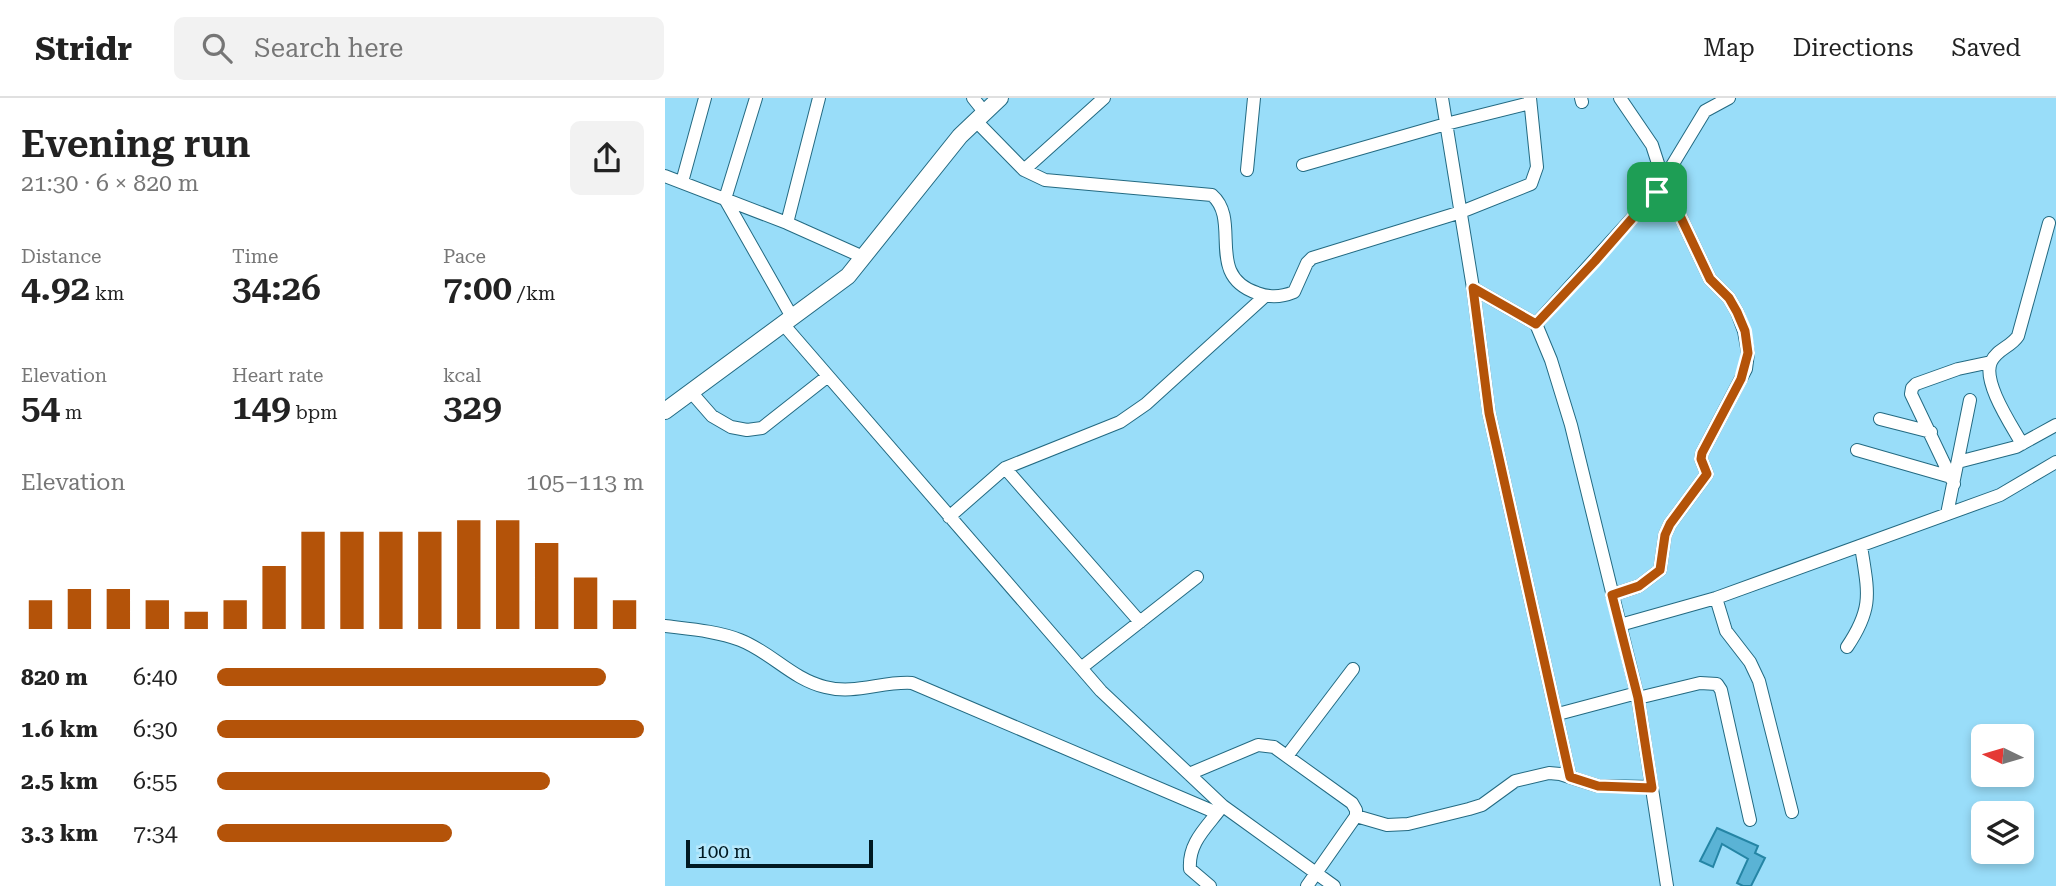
<!DOCTYPE html>
<meta charset="utf-8">
<style>
:root{--surface:#fff;--page:#f2f2f2;--text:#222;--muted:#767676;--line:#e0e0e0;--accent:#b45309}
body{margin:0;font-family:"Roboto Serif",serif;background:var(--page);color:var(--text);height:100vh;display:flex;flex-direction:column;font-size:26px;white-space:nowrap}
*{box-sizing:border-box;margin:0}
p{font-size:23px;color:var(--muted)}
.icon{flex:none;width:38px;height:38px;fill:none;stroke:currentColor;stroke-width:2;stroke-linecap:round;stroke-linejoin:round}
.map{position:relative;flex:1;overflow:hidden}
.panel{display:flex;flex-direction:column;background:var(--surface);width:665px}
.panel>*{flex:none}
.needle{width:46px;rotate:275deg}
.tools{position:absolute;left:1306px;top:626px;display:grid;gap:14px}
.tools a{display:grid;place-items:center;width:63px;height:63px;border-radius:10px;background:var(--surface);box-shadow:0 4px 10px #0003;font-size:35px}
.scale{position:absolute;left:21px;bottom:18px;width:187px;box-sizing:border-box;padding-left:7px;border:4px solid #001922;border-top:0;font-size:19px;line-height:24px;white-space:nowrap;color:#001922;-webkit-text-stroke:5px #b6e8fc;paint-order:stroke}
.pin{position:absolute;display:grid;place-items:center;width:60px;height:60px;color:#fff;margin:-30px;border-radius:14px;box-shadow:0 4px 10px #0006}
.round{display:grid;place-items:center;flex:none;width:74px;height:74px;border-radius:10px;background:var(--page)}
.summary{display:flex;align-items:center;justify-content:space-between;height:119px;padding:0 21px}
h1{font-size:38px;font-weight:600;line-height:52px}
.stats{display:grid;grid-template-columns:repeat(3,1fr);gap:10px;height:119px;padding:7px 21px}
.stats div{display:grid;align-content:center}
.stats b{font-size:35px;font-weight:600}
.stats small{font-size:19px;font-weight:400}
.stats p{font-size:19px}
.chart{height:196px;padding:14px 21px}
.chart p{display:flex;justify-content:space-between}
.chart svg{width:100%;height:126px;margin-top:7px;stroke:var(--accent);stroke-width:6}
ul{padding:0 21px;list-style:none;font-size:23px}
li{display:grid;grid-template-columns:112px 84px 1fr;align-items:center;height:52px}
li i{height:18px;border-radius:9px;background:var(--accent)}
header{display:flex;align-items:center;gap:42px;box-sizing:border-box;height:98px;padding:0 35px;background:var(--surface);border-bottom:2px solid var(--line)}
header strong{font-size:33px}
nav{display:flex;gap:38px;margin-inline-start:auto;font-size:24px}
.search{width:490px;height:63px;background:var(--page);display:flex;align-items:center;gap:18px;box-sizing:border-box;padding:0 24px;border-radius:10px;color:var(--muted);font-size:26px}
main{display:flex;flex:1;min-height:0}
.map>svg:first-child{display:block}
.building{fill:#5ab3d5;stroke:#2585a5;stroke-width:2}
.lines{fill:none;stroke-linecap:round;stroke-linejoin:round}
.street-casing{stroke:#236a82;stroke-width:14}
.secondary-casing{stroke:#236a82;stroke-width:18}
.street{stroke:#fff;stroke-width:12}
.secondary{stroke:#fff;stroke-width:16}
.route-casing{stroke:#fff;stroke-width:14}
.route{stroke:#b45309;stroke-width:9}
</style>
<header>
<strong>Stridr</strong>
<div class="search"><svg class="icon" aria-label="search" viewBox="0 0 24 24"><circle cx="10" cy="10" r="6"/><path d="M15 15l6 6"/></svg>Search here</div>
<nav><a>Map</a><a>Directions</a><a>Saved</a></nav>
</header>
<main>
<section class="panel">
<div class="summary"><div><h1>Evening run</h1><p>21:30 · 6 × 820 m</p></div><a class="round"><svg class="icon" aria-label="share" viewBox="0 0 24 24"><path d="M12 15V3M7 8l5-5 5 5M5 13v7h14v-7"/></svg></a></div>
<div class="stats">
<div><p>Distance</p><b>4.92<small> km</small></b></div>
<div><p>Time</p><b>34:26</b></div>
<div><p>Pace</p><b>7:00<small> /km</small></b></div>
</div>
<div class="stats">
<div><p>Elevation</p><b>54<small> m</small></b></div>
<div><p>Heart rate</p><b>149<small> bpm</small></b></div>
<div><p>kcal</p><b>329</b></div>
</div>
<div class="chart"><p><span>Elevation</span>105–113 m</p>
<svg viewBox="0 0 160 44" preserveAspectRatio="none"><path d="M5 44V34M15 44V30M25 44V30M35 44V34M45 44V38M55 44V34M65 44V22M75 44V10M85 44V10M95 44V10M105 44V10M115 44V6M125 44V6M135 44V14M145 44V26M155 44V34"/></svg>
</div>
<ul>
<li><b>820 m</b>6:40<i style="width:91%"></i></li>
<li><b>1.6 km</b>6:30<i style="width:100%"></i></li>
<li><b>2.5 km</b>6:55<i style="width:78%"></i></li>
<li><b>3.3 km</b>7:34<i style="width:55%"></i></li>
</ul>
</section>
<div class="map">
<svg width="1391" height="788" viewBox="0 0 1391 788">
<rect width="100%" height="100%" fill="#99ddf9"/>
<path class="building" d="M1052 730 1093 748 1090 755 1100 760 1086 788H1078L1072 785 1083 761 1057 746 1048 769 1035 763Z"/>
<g class="lines">
<g class="street-casing">
<path id="street" d="M91 0 60 101 127 219
M308 0 320 15
M777 0 808 190 824 315 905 679
M916 0 917 4
M311 23 359 72 380 82 547 97C577 123 539 177 592 195 605 200 617 199 629 194L642 165 647 160 796 114 866 86 872 69 865 0
M638 67 781 26 865 5
M359 72 439 0
M582 72 589 0
M0 78 122 125 198 159
M17 84 40 0
M122 125 154 0
M808 190 871 226 886 262 906 327 973 600 1002 788
M118 226 436 593 558 708 669 788
M871 226 991 94 1040 13 1064 0
M26 294 47 318 66 329 82 332 97 330 163 278
M1215 321 1266 334
M1357 346C1347 328 1317 284 1326 264 1332 251 1346 249 1353 238L1384 125
M1192 352 1286 379
M1293 364 1351 349 1391 327
M340 370 475 524
M1289 386 1246 296 1247 290 1251 286 1293 271 1326 264
M1282 416 1305 302
M284 419 340 370 455 324 481 306 600 198
M947 497 974 488 995 472 1000 437 1005 426 1042 376 1036 361 1037 355 1081 271 1083 255 1079 233 1072 214 1064 200 1045 181 999 84 987 47 955 0
M1051 500 1061 533 1085 564 1094 583 1127 714
M955 527 1051 500 1335 397 1391 364
M0 528C24 531 52 533 75 542 106 554 127 581 160 589 190 597 217 583 247 585L552 715
M1182 549C1209 509 1203 494 1196 448
M416 570 532 479
M973 600 1035 585 1052 586 1056 592 1085 722
M893 616 972 595
M622 658 688 571
M524 676 593 647 609 649 687 705 691 712V718L642 788
M691 718 722 727 743 726 804 711 817 707 850 683 884 675 895 676 933 688 987 689
M545 788 525 771C523 745 541 730 556 710"/>
</g>
<g class="secondary-casing">
<path id="secondary" d="M0 313 183 178 295 38 335 0"/>
</g>
<use href="#street" class="street"/>
<use href="#secondary" class="secondary"/>
</g>
<g class="lines">
<g class="route-casing">
<path id="route" d="M999 84 1045 181 1064 200 1072 214 1080 233 1083 255 1076 281 1037 355 1036 361 1042 376 1005 426 1000 437 995 472 974 488 947 497 973 600 987 690 933 688 905 679 824 315 808 190 871 226 930 163Z"/>
</g>
<use href="#route" class="route"/>
</g>
</svg>
<div class="tools">
<a><svg class="needle" viewBox="-14 -14 28 28"><path d="M0-13l5 13h-10z" fill="#e53935"/><path d="M0 13l5-13h-10z" fill="#767676"/></svg></a>
<a><svg class="icon" aria-label="layers" viewBox="0 0 24 24"><path d="M12 4l9 5-9 5-9-5zM3 14l9 5 9-5"/></svg></a>
</div>
<div class="scale">100 m</div>
<div class="pin" style="left:992px;top:94px;background:#1e9e55"><svg class="icon" aria-label="arrive" viewBox="0 0 24 24"><path d="M6 21V4h12l-3 4 3 4H6"/></svg></div>
</div>
</main>
